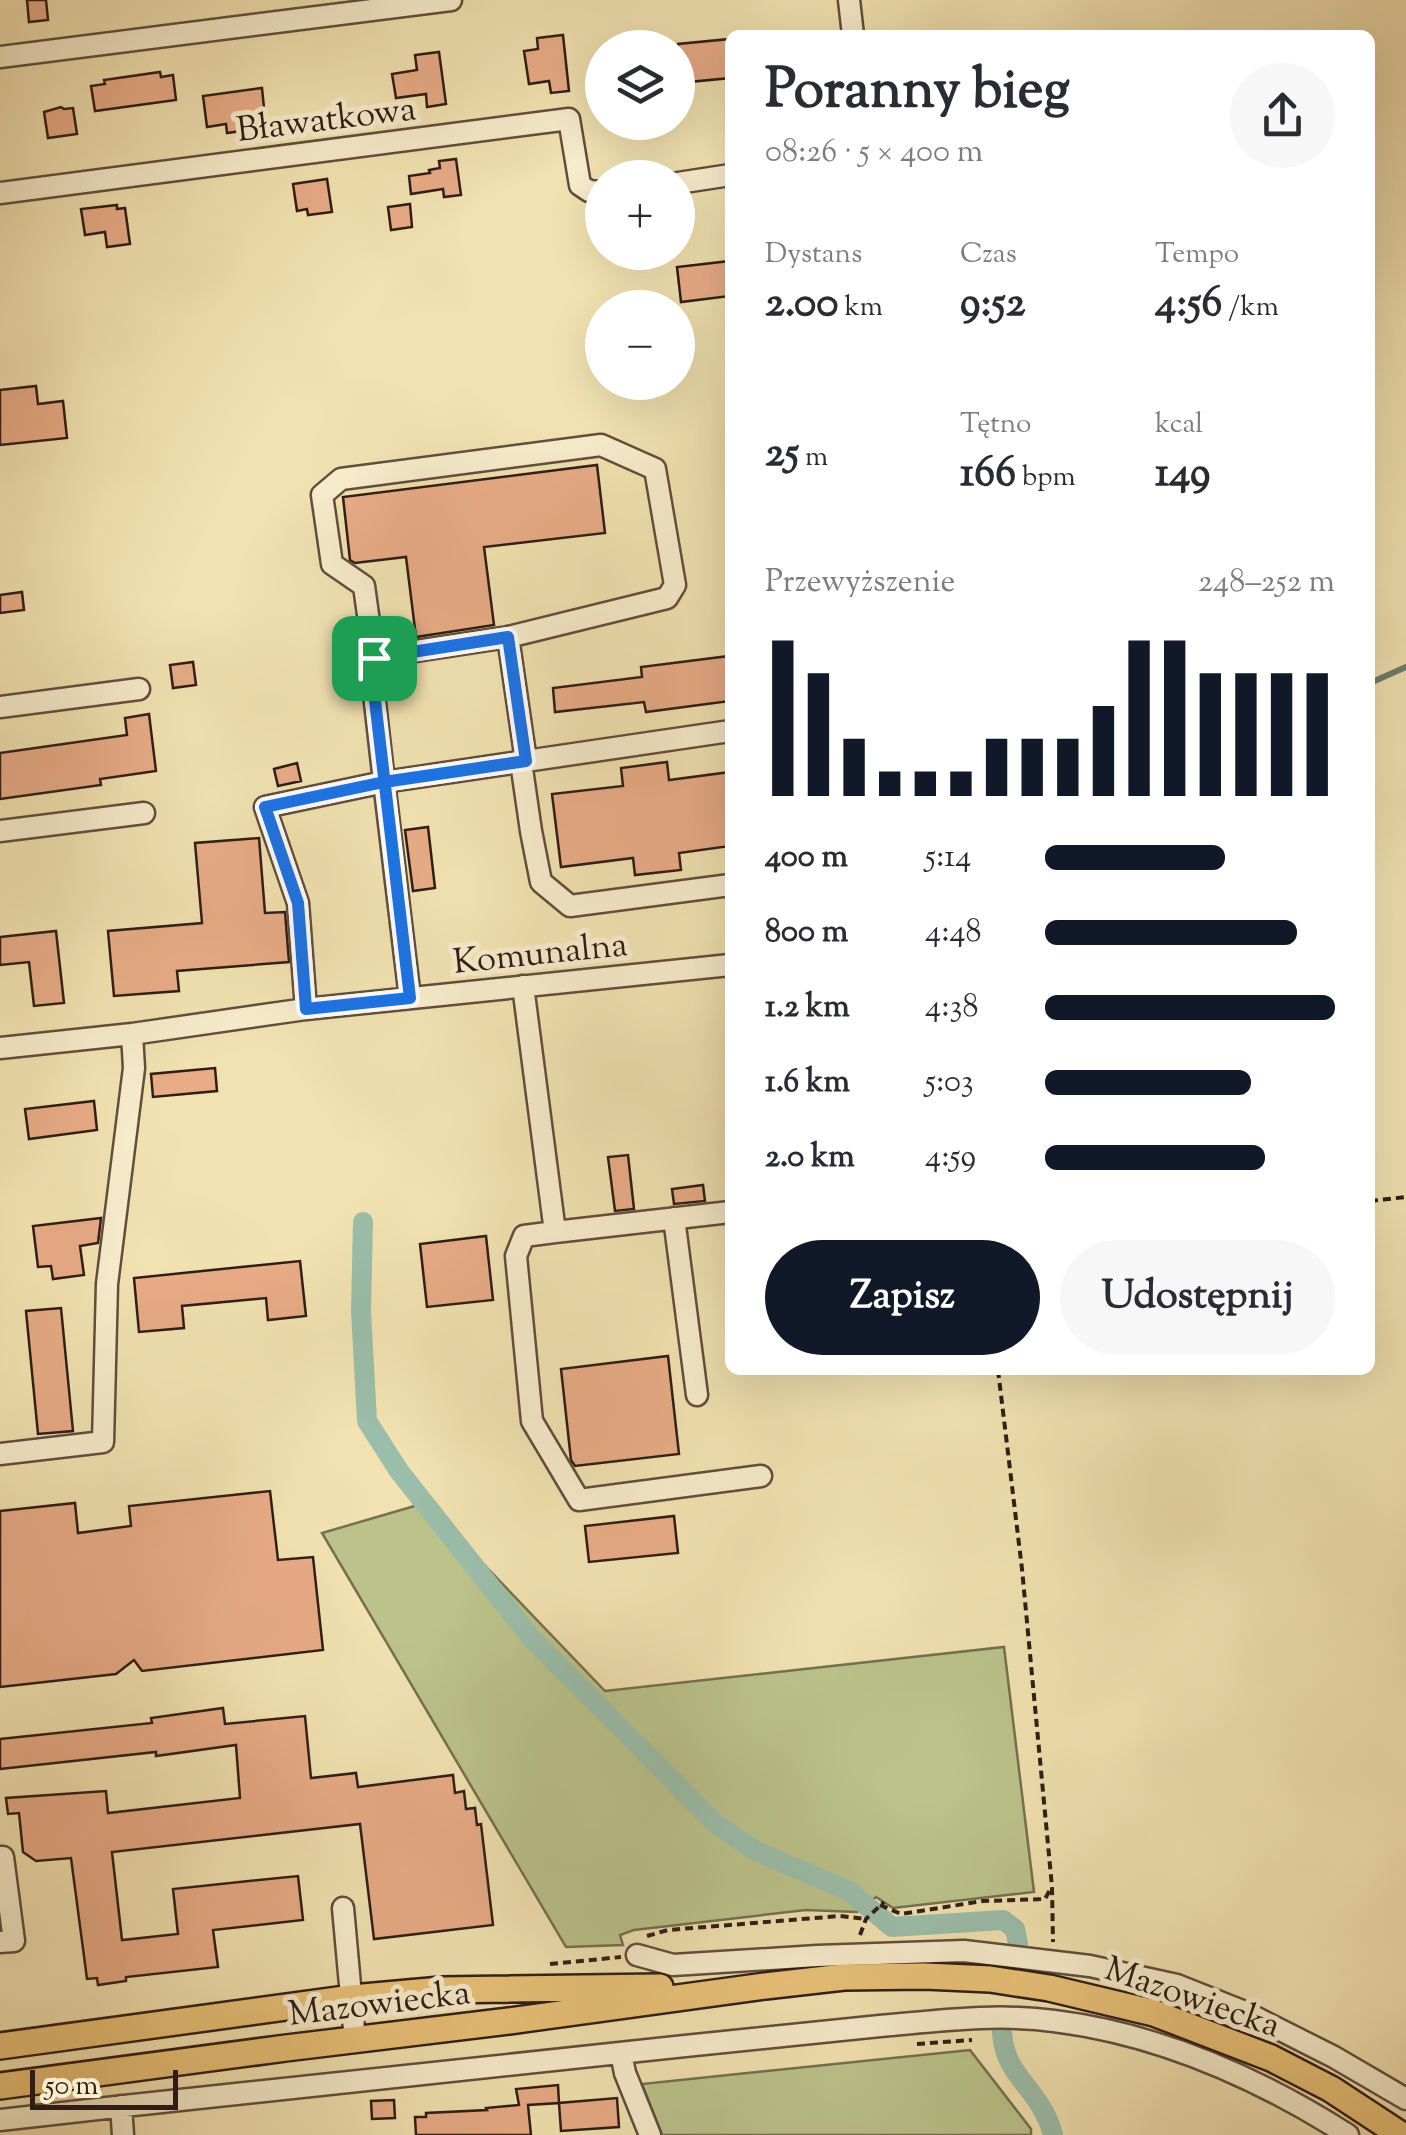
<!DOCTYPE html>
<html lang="pl">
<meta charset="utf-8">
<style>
:root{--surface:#fff;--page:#f7f7f7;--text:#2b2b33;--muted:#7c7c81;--accent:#111827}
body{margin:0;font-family:"Sorts Mill Goudy",serif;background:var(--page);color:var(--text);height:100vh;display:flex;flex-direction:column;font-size:38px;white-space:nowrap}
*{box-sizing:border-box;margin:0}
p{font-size:32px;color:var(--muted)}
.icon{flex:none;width:55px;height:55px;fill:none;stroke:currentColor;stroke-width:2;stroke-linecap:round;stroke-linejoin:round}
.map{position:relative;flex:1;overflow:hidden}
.side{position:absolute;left:725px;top:30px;width:650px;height:1345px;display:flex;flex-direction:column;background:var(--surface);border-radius:15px;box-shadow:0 10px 40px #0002}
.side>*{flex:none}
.tools{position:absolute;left:585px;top:30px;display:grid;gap:20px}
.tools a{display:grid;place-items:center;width:110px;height:110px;border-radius:50%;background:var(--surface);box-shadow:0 10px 40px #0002;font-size:50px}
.scale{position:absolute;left:30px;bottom:25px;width:148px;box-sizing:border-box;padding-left:10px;border:5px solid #2f1d16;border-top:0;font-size:28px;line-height:35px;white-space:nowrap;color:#2f1d16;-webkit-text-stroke:8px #f7eccc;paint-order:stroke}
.pin{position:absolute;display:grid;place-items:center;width:85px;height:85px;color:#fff;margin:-42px;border-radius:20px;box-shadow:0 5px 15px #0006}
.round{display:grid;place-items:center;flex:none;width:105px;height:105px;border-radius:52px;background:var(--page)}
.headline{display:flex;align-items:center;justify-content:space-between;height:170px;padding:0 40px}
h1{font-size:55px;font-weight:800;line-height:75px}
.figures{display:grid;grid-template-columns:repeat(3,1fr);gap:15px;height:170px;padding:10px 40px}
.figures div{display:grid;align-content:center}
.figures b{font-size:42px;font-weight:800}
.figures small{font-size:28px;font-weight:400}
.figures p{font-size:28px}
.chart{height:280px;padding:20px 40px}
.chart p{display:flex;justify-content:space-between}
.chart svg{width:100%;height:180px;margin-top:10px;stroke:var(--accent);stroke-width:6}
.primary-button{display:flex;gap:20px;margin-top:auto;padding:20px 40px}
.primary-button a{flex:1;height:115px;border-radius:60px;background:var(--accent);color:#fff;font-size:40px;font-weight:800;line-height:115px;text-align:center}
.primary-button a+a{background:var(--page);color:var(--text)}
ul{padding:0 40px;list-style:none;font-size:32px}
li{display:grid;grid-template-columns:160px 120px 1fr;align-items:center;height:75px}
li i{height:25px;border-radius:12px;background:var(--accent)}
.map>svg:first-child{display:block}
.green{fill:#bbc38b;stroke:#757050;stroke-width:2.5}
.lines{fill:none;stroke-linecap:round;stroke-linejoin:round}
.stream{stroke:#707e6f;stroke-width:6}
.canal{stroke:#9bbeaa;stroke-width:20}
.building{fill:#e8ac87;stroke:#2f1d16;stroke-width:2.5}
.minor-casing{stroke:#604e3d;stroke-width:25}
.major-casing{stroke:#2f1d16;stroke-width:30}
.path{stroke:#2f1d16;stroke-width:4;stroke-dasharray:8 5;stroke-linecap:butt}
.minor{stroke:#f7eccc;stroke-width:20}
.major{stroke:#e9c178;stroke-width:25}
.route-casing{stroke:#fff;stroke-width:20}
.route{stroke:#1a73e8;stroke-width:12}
.labels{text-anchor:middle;stroke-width:10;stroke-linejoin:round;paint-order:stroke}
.street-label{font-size:35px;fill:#2f1d16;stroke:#f7eccc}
</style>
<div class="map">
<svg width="1406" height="2135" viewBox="0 0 1406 2135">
<rect width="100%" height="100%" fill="#f2e2b1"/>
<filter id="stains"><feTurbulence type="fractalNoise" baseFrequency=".002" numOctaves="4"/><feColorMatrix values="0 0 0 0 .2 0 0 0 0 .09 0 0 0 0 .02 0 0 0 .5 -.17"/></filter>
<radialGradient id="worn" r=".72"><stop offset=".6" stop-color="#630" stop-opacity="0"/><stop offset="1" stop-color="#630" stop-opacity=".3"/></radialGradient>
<path class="green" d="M425 1503 605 1691 1004 1647 1034 1892 893 1908 876 1897 857 1912 806 1910 634 1930 620 1935 623 1945 566 1947 322 1533Z
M970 2050 1031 2129V2135H662L642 2084Z"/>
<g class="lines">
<path class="stream" d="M1370 683 1406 667"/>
<path class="canal" d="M363 1222 361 1311 367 1421 399 1471 532 1639 716 1824 756 1851 849 1891 892 1927 1003 1920 1015 1929 1018 1944
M1002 2033C1005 2071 1028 2082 1044 2112 1048 2119 1051 2127 1053 2135"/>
</g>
<path class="building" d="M27 0H46L48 20 29 22Z
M563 35 569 91 551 93 549 81 529 84 524 51 538 49 537 38Z
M730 39V78L678 83V44Z
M439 52 446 104 427 107 426 94 396 98 392 74 417 70 415 55Z
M160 72 161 77 173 75 176 100 95 111 91 86 105 84 104 80Z
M262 88 265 118 258 119V123L249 124V130L227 133 226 124 207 127 203 96Z
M61 107 64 109 73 108 77 134 48 138 44 112Z
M456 159 461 195 444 197 443 189 411 194 409 176 430 173 429 170 440 168 439 161Z
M327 179 332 212 308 215 307 209 297 211 293 184Z
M410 204 412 227 391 230 388 207Z
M117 205V209L125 208 130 244 107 247 105 232 85 235 81 209Z
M730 261V296L681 302 677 267Z
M36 386 38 404 63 401 67 438 0 445V390Z
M597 465 605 533 484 547 494 625 416 637 406 557 355 563 350 560 343 497Z
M22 592 24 610 0 613V595Z
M729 656 730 701 646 712 644 702 555 712 553 688 642 677 641 667Z
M193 662 196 685 173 688 170 665Z
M149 714 156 771 100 779 101 785 0 799V753L127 735 125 718Z
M667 762 669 780 730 772V846L679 853 681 870 635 875 633 858 561 867 552 794 623 786 621 768Z
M297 763 301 781 278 786 274 769Z
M428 827 435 888 413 891 405 830Z
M259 838 265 913 285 912 289 962 177 971 179 991 114 996 108 931 202 923 195 843Z
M56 931 64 1003 34 1006 29 962 0 965V937Z
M215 1068 217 1091 153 1097 151 1074Z
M94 1101 97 1130 29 1139 25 1109Z
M628 1155 634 1209 615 1211 608 1157Z
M703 1185 705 1201 674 1204 672 1189Z
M101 1218 98 1243 80 1246 84 1275 53 1279 51 1266 38 1267 33 1226Z
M486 1236 493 1300 427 1307 420 1244Z
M300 1261 306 1316 268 1320 266 1298 182 1306 184 1328 139 1332 134 1278Z
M61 1308 73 1431 38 1434 26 1311Z
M668 1356 679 1454 575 1466 571 1460 561 1369Z
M270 1491 278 1560 313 1557 323 1650 142 1671 134 1660 116 1674 0 1687V1511L75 1503 78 1533 131 1526 129 1506Z
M674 1516 678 1553 589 1562 585 1526Z
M223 1708 225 1724 305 1716 311 1778 356 1773 358 1787 453 1775 455 1793 464 1791 466 1809 475 1808 477 1825 481 1824 493 1925 374 1939 360 1824 112 1852 122 1940 178 1934 173 1889 298 1876 303 1920 213 1930 218 1967 126 1977V1981L98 1985 97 1978 87 1979 71 1858 36 1861 23 1852 19 1813 8 1814 6 1798 106 1791 108 1813 240 1798 236 1745 156 1756V1752L0 1769V1739L152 1723 151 1718Z
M558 2085 559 2103 528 2105 531 2135H416L415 2117H426V2113L487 2110 486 2108 519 2105 516 2089Z
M617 2098 619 2127 561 2131 559 2103Z
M394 2100 395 2118 372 2119 371 2101Z"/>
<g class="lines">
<g class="minor-casing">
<path id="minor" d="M849 0 853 35
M0 57 451 0
M678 183 730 175
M0 193 569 119 580 185 589 191 602 192
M508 637 526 761 384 782 370 658Z
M374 658 364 586 332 564 322 495 341 479 601 445 655 469 675 585 667 598 508 637
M0 707 139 689
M526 761 730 731
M521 762 531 831 541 882 570 906 730 885
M0 831 144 813
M523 986 555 1232 730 1212
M306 1009 298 903 265 807 384 782 410 998
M0 1048 132 1034 306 1009 730 965
M674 1218 697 1395
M555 1232 524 1236 516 1256 532 1421 579 1500 761 1476
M0 1454 103 1442 107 1284 134 1068 132 1034
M0 1857H3L14 1941 0 1942
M343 1908 355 2040
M637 1955 673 1965 817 1956 964 1951 1090 1966 1177 1985 1245 2012 1334 2057 1406 2099
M621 2053 625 2073 650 2135
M121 2106 123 2135
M0 2120C228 2094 456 2070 685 2046 750 2039 815 2033 880 2026 938 2021 996 2013 1054 2021 1159 2034 1260 2079 1348 2135"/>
</g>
<g class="major-casing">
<path id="major" d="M0 2046 352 1998 441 1990 660 1987
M0 2086 286 2048 509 2021 765 1986 844 1977 925 1976 990 1979 1049 1988 1154 2013 1271 2058 1331 2089 1401 2135"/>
</g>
<path class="path" d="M1370 1201 1406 1197
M998 1370 1022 1569 1052 1887 1053 1942
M880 1905 901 1914 983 1901 1045 1899 1051 1888
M860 1935 866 1919 884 1902
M647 1936 668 1930 840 1916 866 1919
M550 1964 621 1957
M917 2044 972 2040"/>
<use href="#minor" class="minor"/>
<use href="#major" class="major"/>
</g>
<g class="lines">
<g class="route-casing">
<path id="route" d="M374 658H370L410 998 306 1009 298 903 265 807 384 782 526 761 508 637 374 658"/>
</g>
<use href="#route" class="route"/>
</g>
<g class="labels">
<g class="street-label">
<text transform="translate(326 118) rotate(-7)" y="12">Bławatkowa</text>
<text transform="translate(540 952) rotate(-6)" y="12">Komunalna</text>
<text transform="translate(1193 1996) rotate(19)" y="12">Mazowiecka</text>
<text transform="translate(379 2002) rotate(-7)" y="12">Mazowiecka</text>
</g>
</g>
<rect width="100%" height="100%" filter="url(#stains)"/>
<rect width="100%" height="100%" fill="url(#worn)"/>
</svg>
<div class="tools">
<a><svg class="icon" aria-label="layers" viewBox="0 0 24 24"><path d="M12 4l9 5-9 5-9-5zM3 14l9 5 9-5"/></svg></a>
<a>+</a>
<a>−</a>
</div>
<div class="scale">50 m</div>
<div class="pin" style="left:374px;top:658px;background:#1e9e55"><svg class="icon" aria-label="arrive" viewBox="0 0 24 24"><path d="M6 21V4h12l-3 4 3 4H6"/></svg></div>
<section class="side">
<div class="headline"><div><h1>Poranny bieg</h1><p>08:26 · 5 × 400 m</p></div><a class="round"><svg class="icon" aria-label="share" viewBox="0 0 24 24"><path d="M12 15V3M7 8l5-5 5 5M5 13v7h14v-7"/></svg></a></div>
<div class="figures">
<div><p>Dystans</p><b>2.00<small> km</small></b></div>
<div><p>Czas</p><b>9:52</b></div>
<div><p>Tempo</p><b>4:56<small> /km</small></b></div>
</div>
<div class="figures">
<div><b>25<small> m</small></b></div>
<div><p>Tętno</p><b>166<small> bpm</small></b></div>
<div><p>kcal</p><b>149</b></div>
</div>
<div class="chart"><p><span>Przewyższenie</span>248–252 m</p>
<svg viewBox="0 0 160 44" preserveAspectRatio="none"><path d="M5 44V6M15 44V14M25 44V30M35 44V38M45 44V38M55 44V38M65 44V30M75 44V30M85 44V30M95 44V22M105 44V6M115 44V6M125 44V14M135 44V14M145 44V14M155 44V14"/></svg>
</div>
<ul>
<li><b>400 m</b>5:14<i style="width:62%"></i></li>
<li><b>800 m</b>4:48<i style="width:87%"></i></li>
<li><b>1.2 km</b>4:38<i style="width:100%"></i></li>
<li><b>1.6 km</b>5:03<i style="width:71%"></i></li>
<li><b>2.0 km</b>4:59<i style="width:76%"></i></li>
</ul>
<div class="primary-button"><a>Zapisz</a><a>Udostępnij</a></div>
</section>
</div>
